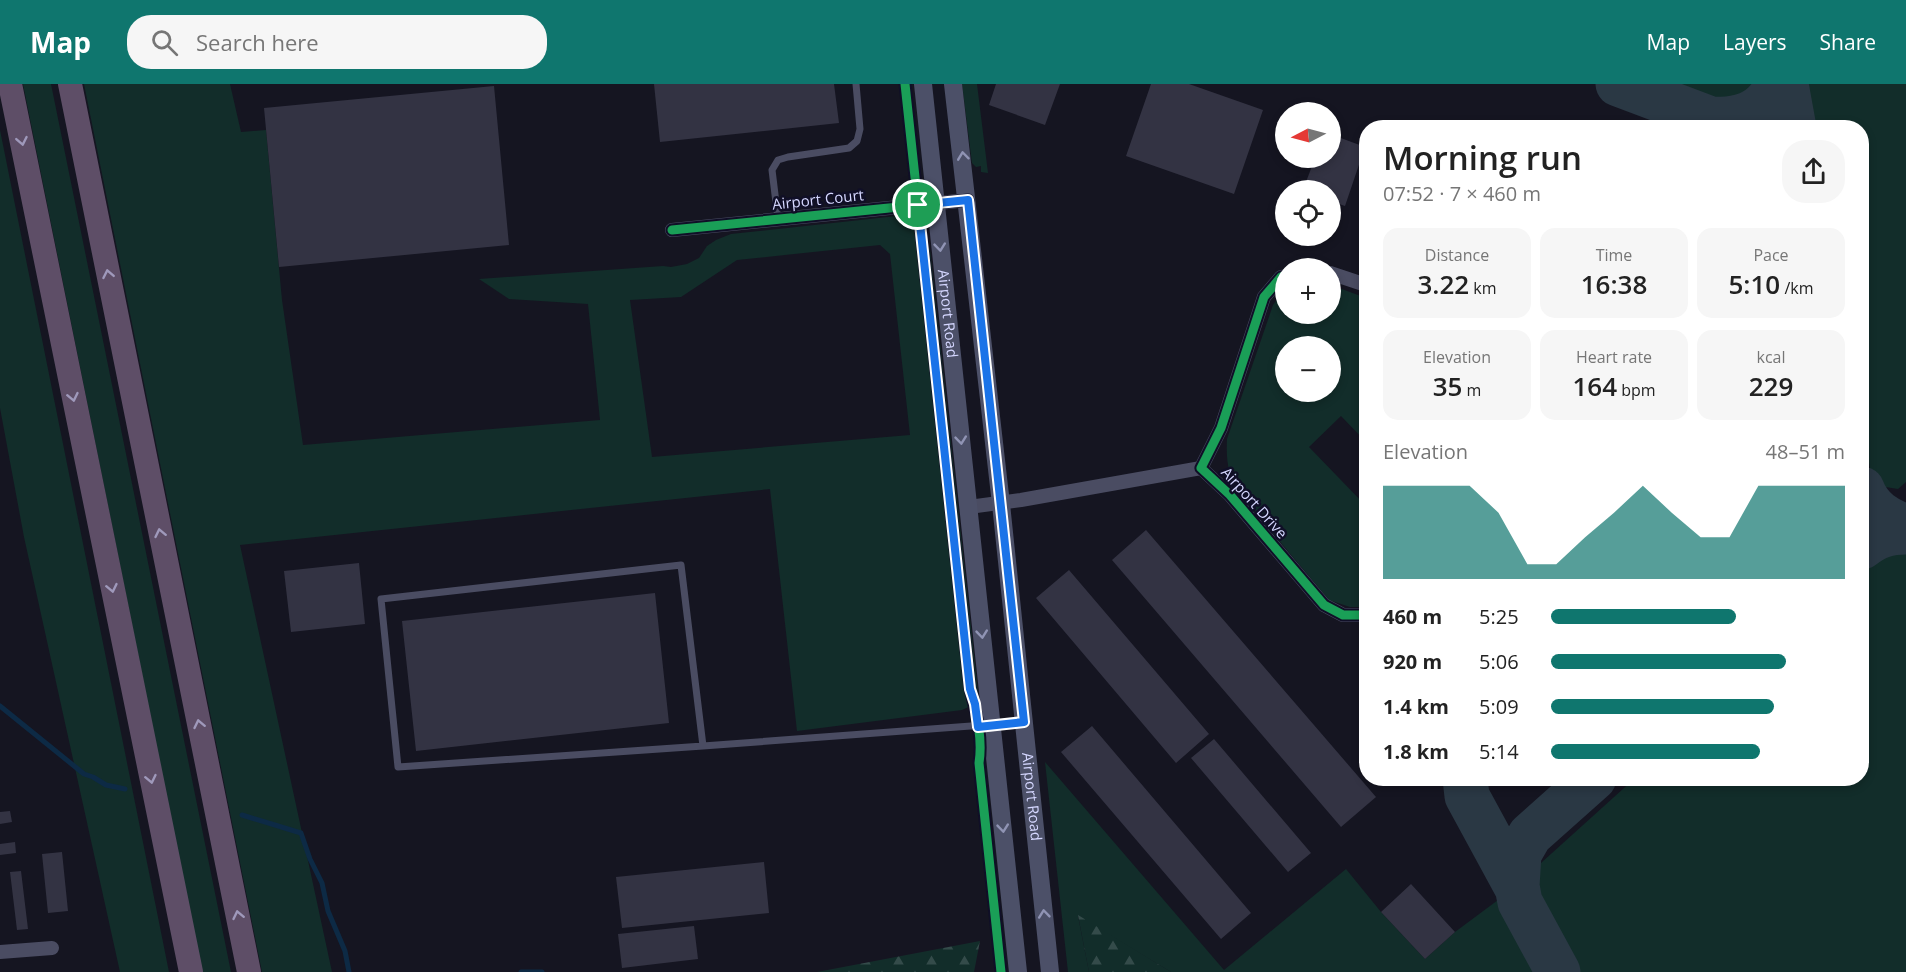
<!DOCTYPE html>
<meta charset="utf-8">
<style>
:root{--surface:#fff;--page:#f6f6f6;--text:#222;--muted:#767676;--accent:#0f766e}
body{margin:0;font-family:"Open Sans",sans-serif;background:var(--page);color:var(--text);height:100vh;display:flex;flex-direction:column;font-size:22px;white-space:nowrap}
*{box-sizing:border-box;margin:0}
p{font-size:20px;color:var(--muted)}
.icon{flex:none;width:33px;height:33px;fill:none;stroke:currentColor;stroke-width:2;stroke-linecap:round;stroke-linejoin:round}
.map{position:relative;flex:1;overflow:hidden}
.sheet{position:absolute;left:1359px;top:36px;width:510px;height:666px;display:flex;flex-direction:column;background:var(--surface);border-radius:24px;box-shadow:0 3px 9px #0003}
.sheet>*{flex:none}
.needle{width:39px;rotate:264deg}
.controls{position:absolute;left:1275px;top:18px;display:grid;gap:12px}
.controls a{display:grid;place-items:center;width:66px;height:66px;border-radius:50%;background:var(--surface);box-shadow:0 3px 9px #0003;font-size:30px}
.pin{position:absolute;display:grid;place-items:center;width:51px;height:51px;color:#fff;margin:-26px;border:3px solid #fff;border-radius:50%;box-shadow:0 2px 6px #0007}
.round{display:grid;place-items:center;flex:none;width:63px;height:63px;border-radius:24px;background:var(--page)}
.overview{display:flex;align-items:center;justify-content:space-between;height:102px;padding:0 24px}
h1{font-size:33px;font-weight:600;line-height:45px}
.stats{display:grid;grid-template-columns:repeat(3,1fr);gap:9px;height:102px;padding:6px 24px}
.stats div{display:grid;align-content:center;border-radius:15px;background:var(--page);text-align:center}
.stats b{font-size:26px;font-weight:600}
.stats small{font-size:16px;font-weight:400}
.stats p{font-size:16px}
.chart{height:168px;padding:12px 24px}
.chart p{display:flex;justify-content:space-between}
.chart svg{width:100%;height:108px;margin-top:6px;fill:var(--accent);opacity:.7}
ul{padding:0 24px;list-style:none;font-size:20px}
li{display:grid;grid-template-columns:96px 72px 1fr;align-items:center;height:45px}
li i{height:15px;border-radius:8px;background:var(--accent)}
header{display:flex;align-items:center;gap:36px;box-sizing:border-box;height:84px;padding:0 30px;background:var(--accent);color:#fff}
header strong{font-size:28px}
nav{display:flex;gap:33px;margin-inline-start:auto;font-size:21px}
.search{width:420px;height:54px;background:var(--page);display:flex;align-items:center;gap:15px;box-sizing:border-box;padding:0 21px;border-radius:24px;color:var(--muted);font-size:22px}
.map>svg:first-child{display:block}
.grass{fill:#122d2a;fill-rule:evenodd}
.forest{fill:url(#forest-firs)}
.lines{fill:none;stroke-linecap:round;stroke-linejoin:round}
.stream{stroke:#0d2a45;stroke-width:5}
.taxiway{stroke:#2a3844;stroke-width:45}
.building{fill:#333343}
.lane{stroke:#4a4c62;stroke-width:7}
.street{stroke:#4a4c62;stroke-width:14}
.secondary{stroke:#4c5068;stroke-width:18}
.highway{stroke:#5e4e67;stroke-width:24}
.cycleway-casing{stroke:#100f27;stroke-width:13}
.cycleway{stroke:#1a9f57;stroke-width:9}
.oneway{stroke:#9f99bb}
.oneway2{stroke:#9094b4}
.route-casing{stroke:#fff;stroke-width:12}
.route{stroke:#1a73e8;stroke-width:8}
.labels{text-anchor:middle;stroke-width:5;stroke-linejoin:round;paint-order:stroke}
.street-label{font-size:15px;fill:#d5d7ff;stroke:#100f27}
</style>
<header>
<strong>Map</strong>
<div class="search"><svg class="icon" aria-label="search" viewBox="0 0 24 24"><circle cx="10" cy="10" r="6"/><path d="M15 15l6 6"/></svg>Search here</div>
<nav><a>Map</a><a>Layers</a><a>Share</a></nav>
</header>
<div class="map">
<svg width="1906" height="888" viewBox="0 0 1906 888">
<defs>
<pattern id="forest-firs" width="22" height="20" patternUnits="userSpaceOnUse" patternTransform="scale(1.5)"><rect width="22" height="20" fill="#122d2a"/><path d="M5 1l3.5 6h-7zM16 11l3.5 6h-7z" fill="#344b4a"/></pattern>
</defs>
<rect width="100%" height="100%" fill="#151521"/>
<path class="grass" d="M23 0H51L231 888H202Z
M84 0H230L241 48 266 46 282 216 303 361 600 336 588 220 509 215 479 195 663 182 671 183 687 180 699 174 707 162 716 156 731 150 897 132C916 138 925 146 930 166L978 608 975 620 962 626 797 647 770 405 240 461 332 888H262ZM880 161 890 170 910 351 652 373 630 216 681 213 737 176Z
M962 0H977L988 89 981 88V82L976 83 972 79Z
M1652 0H1759C1735 39 1685 11 1652 0Z
M1799 0H1906V398L1898 405 1873 401 1862 338V44L1807 43Z
M0 46 169 888H120L24 453 0 324Z
M1331 201 1366 214V358L1341 332 1309 363 1366 422V523H1350L1329 516 1240 410C1228 390 1226 379 1227 355L1273 221 1285 204 1286 230H1330ZM1330 262V308H1286V262Z
M1885 467 1906 470V888H1573L1534 816 1531 788 1634 695 1862 694V488Z
M1045 678 1224 886 1346 785 1381 828 1425 875 1455 848 1498 816 1538 888H1171L1078 832 1089 888H1068Z"/>
<path class="forest" d="M1078 831 1171 888H1089Z
M980 857 974 888H817Z"/>
<g class="lines">
<path class="stream" d="M0 622 84 690 93 693 106 701 125 705
M242 731 301 749 310 775 322 799 328 827 345 867 349 888
M521 888H542"/>
<path class="taxiway" d="M1618 0 1711 35 1740 44
M1786 0 1794 44
M1705 34C1734 38 1765 31 1777 0
M1862 405C1870 426 1886 435 1906 443
M1862 463C1876 452 1888 448 1906 448
M1465 694 1467 712 1517 804
M1558 888 1520 818 1517 802 1519 770 1530 751 1594 694"/>
</g>
<path class="building" d="M654 0H834L839 39 660 58Z
M996 0H1060L1045 41 989 21Z
M1151 0H1189L1263 26 1234 110 1126 72Z
M494 2 509 161 279 183 264 24Z
M1330 50 1365 63 1345 122 1330 117V106H1303L1315 74H1330Z
M1146 446 1376 713 1341 743 1112 476Z
M359 479 365 540 291 548 284 487Z
M1069 486 1209 650 1176 679 1036 514Z
M655 509 669 639 416 667 402 537Z
M1092 642 1251 829 1221 855 1061 668Z
M1214 655 1311 769 1288 788 1191 674Z
M10 727 12 738 0 740V728Z
M15 758 16 769 0 771V760Z
M62 768 68 827 48 829 42 770Z
M764 778 769 829 622 844 616 793Z
M21 787 28 845 17 846 10 788Z
M1411 800 1455 848 1425 875 1381 828Z
M694 842 698 875 622 884 618 850Z"/>
<g class="lines">
<path class="lane" d="M778 135 772 86 778 76 788 73 849 64 857 57 860 45 856 0
M703 662 398 683 381 515 681 481 703 662 1024 638"/>
<path class="street" d="M672 146 968 116
M1330 189 1366 201
M1286 192 1281 193 1264 213 1221 344 1201 384 1230 411 1324 521 1343 531H1366
M969 423 1021 416 1201 384
M0 868 52 864"/>
<g class="secondary">
<path id="s1" d="M923 0 1018 888"/>
<path id="s2" d="M953 0 1001 420 1050 888"/>
</g>
<path class="highway" d="M10 0 191 888
M70 0 249 888"/>
<g class="cycleway-casing">
<path id="cycleway" d="M905 0 970 605C976 628 983 654 979 679L1001 888
M672 146 968 116
M1286 192 1281 193 1264 213 1221 344 1201 384 1230 411 1324 521 1343 531H1366"/>
</g>
<use href="#cycleway" class="cycleway"/>
</g>
<defs><path id="oneway-chevron" d="M-2-3.5L2.5 0L-2 3.5" fill="none" stroke-width="1.6" stroke-linecap="round" stroke-linejoin="round" transform="scale(1.5)"/></defs>
<g class="oneway">
<use href="#oneway-chevron" transform="translate(22 57) rotate(79)"/>
<use href="#oneway-chevron" transform="translate(108 190) rotate(-101)"/>
<use href="#oneway-chevron" transform="translate(73 313) rotate(78)"/>
<use href="#oneway-chevron" transform="translate(160 449) rotate(-102)"/>
<use href="#oneway-chevron" transform="translate(112 504) rotate(78)"/>
<use href="#oneway-chevron" transform="translate(199 640) rotate(-102)"/>
<use href="#oneway-chevron" transform="translate(151 695) rotate(78)"/>
<use href="#oneway-chevron" transform="translate(238 831) rotate(-102)"/>
</g>
<g class="oneway2">
<use href="#oneway-chevron" transform="translate(963 72) rotate(-97)"/>
<use href="#oneway-chevron" transform="translate(940 163) rotate(84)"/>
<use href="#oneway-chevron" transform="translate(961 356) rotate(84)"/>
<use href="#oneway-chevron" transform="translate(982 550) rotate(84)"/>
<use href="#oneway-chevron" transform="translate(1003 744) rotate(84)"/>
<use href="#oneway-chevron" transform="translate(1044 830) rotate(-96)"/>
</g>
<g class="lines">
<g class="route-casing">
<path id="route" d="M968 116 1024 638 978 643 975 620 970 605 918 121Z"/>
</g>
<use href="#route" class="route"/>
</g>
<g class="labels">
<g class="street-label">
<text transform="translate(818 116) rotate(-6)" y="5">Airport Court</text>
<text dy="5" stroke="none"><textPath href="#s1" startOffset="231">Airport Road</textPath></text>
<text transform="translate(1254 419) rotate(48)" y="5">Airport Drive</text>
<text dy="5" stroke="none"><textPath href="#s2" startOffset="717">Airport Road</textPath></text>
</g>
</g>
</svg>
<div class="controls">
<a><svg class="needle" viewBox="-14 -14 28 28"><path d="M0-13l5 13h-10z" fill="#e53935"/><path d="M0 13l5-13h-10z" fill="#767676"/></svg></a>
<a><svg class="icon" aria-label="locate" viewBox="0 0 24 24"><circle cx="12" cy="12" r="6"/><path d="M12 2v4M12 18v4M2 12h4M18 12h4"/></svg></a>
<a>+</a>
<a>−</a>
</div>
<div class="pin" style="left:918px;top:121px;background:#1e9e55"><svg class="icon" aria-label="arrive" viewBox="0 0 24 24"><path d="M6 21V4h12l-3 4 3 4H6"/></svg></div>
<section class="sheet">
<div class="overview"><div><h1>Morning run</h1><p>07:52 · 7 × 460 m</p></div><a class="round"><svg class="icon" aria-label="share" viewBox="0 0 24 24"><path d="M12 15V3M7 8l5-5 5 5M5 13v7h14v-7"/></svg></a></div>
<div class="stats">
<div><p>Distance</p><b>3.22<small> km</small></b></div>
<div><p>Time</p><b>16:38</b></div>
<div><p>Pace</p><b>5:10<small> /km</small></b></div>
</div>
<div class="stats">
<div><p>Elevation</p><b>35<small> m</small></b></div>
<div><p>Heart rate</p><b>164<small> bpm</small></b></div>
<div><p>kcal</p><b>229</b></div>
</div>
<div class="chart"><p><span>Elevation</span>48–51 m</p>
<svg viewBox="0 0 160 44" preserveAspectRatio="none"><path d="M0 44V6L10 6L20 6L30 6L40 17L50 38L60 38L70 27L80 17L90 6L100 17L110 27L120 27L130 6L140 6L150 6L160 6V44z"/></svg>
</div>
<ul>
<li><b>460 m</b>5:25<i style="width:63%"></i></li>
<li><b>920 m</b>5:06<i style="width:80%"></i></li>
<li><b>1.4 km</b>5:09<i style="width:76%"></i></li>
<li><b>1.8 km</b>5:14<i style="width:71%"></i></li>
</ul>
</section>
</div>
